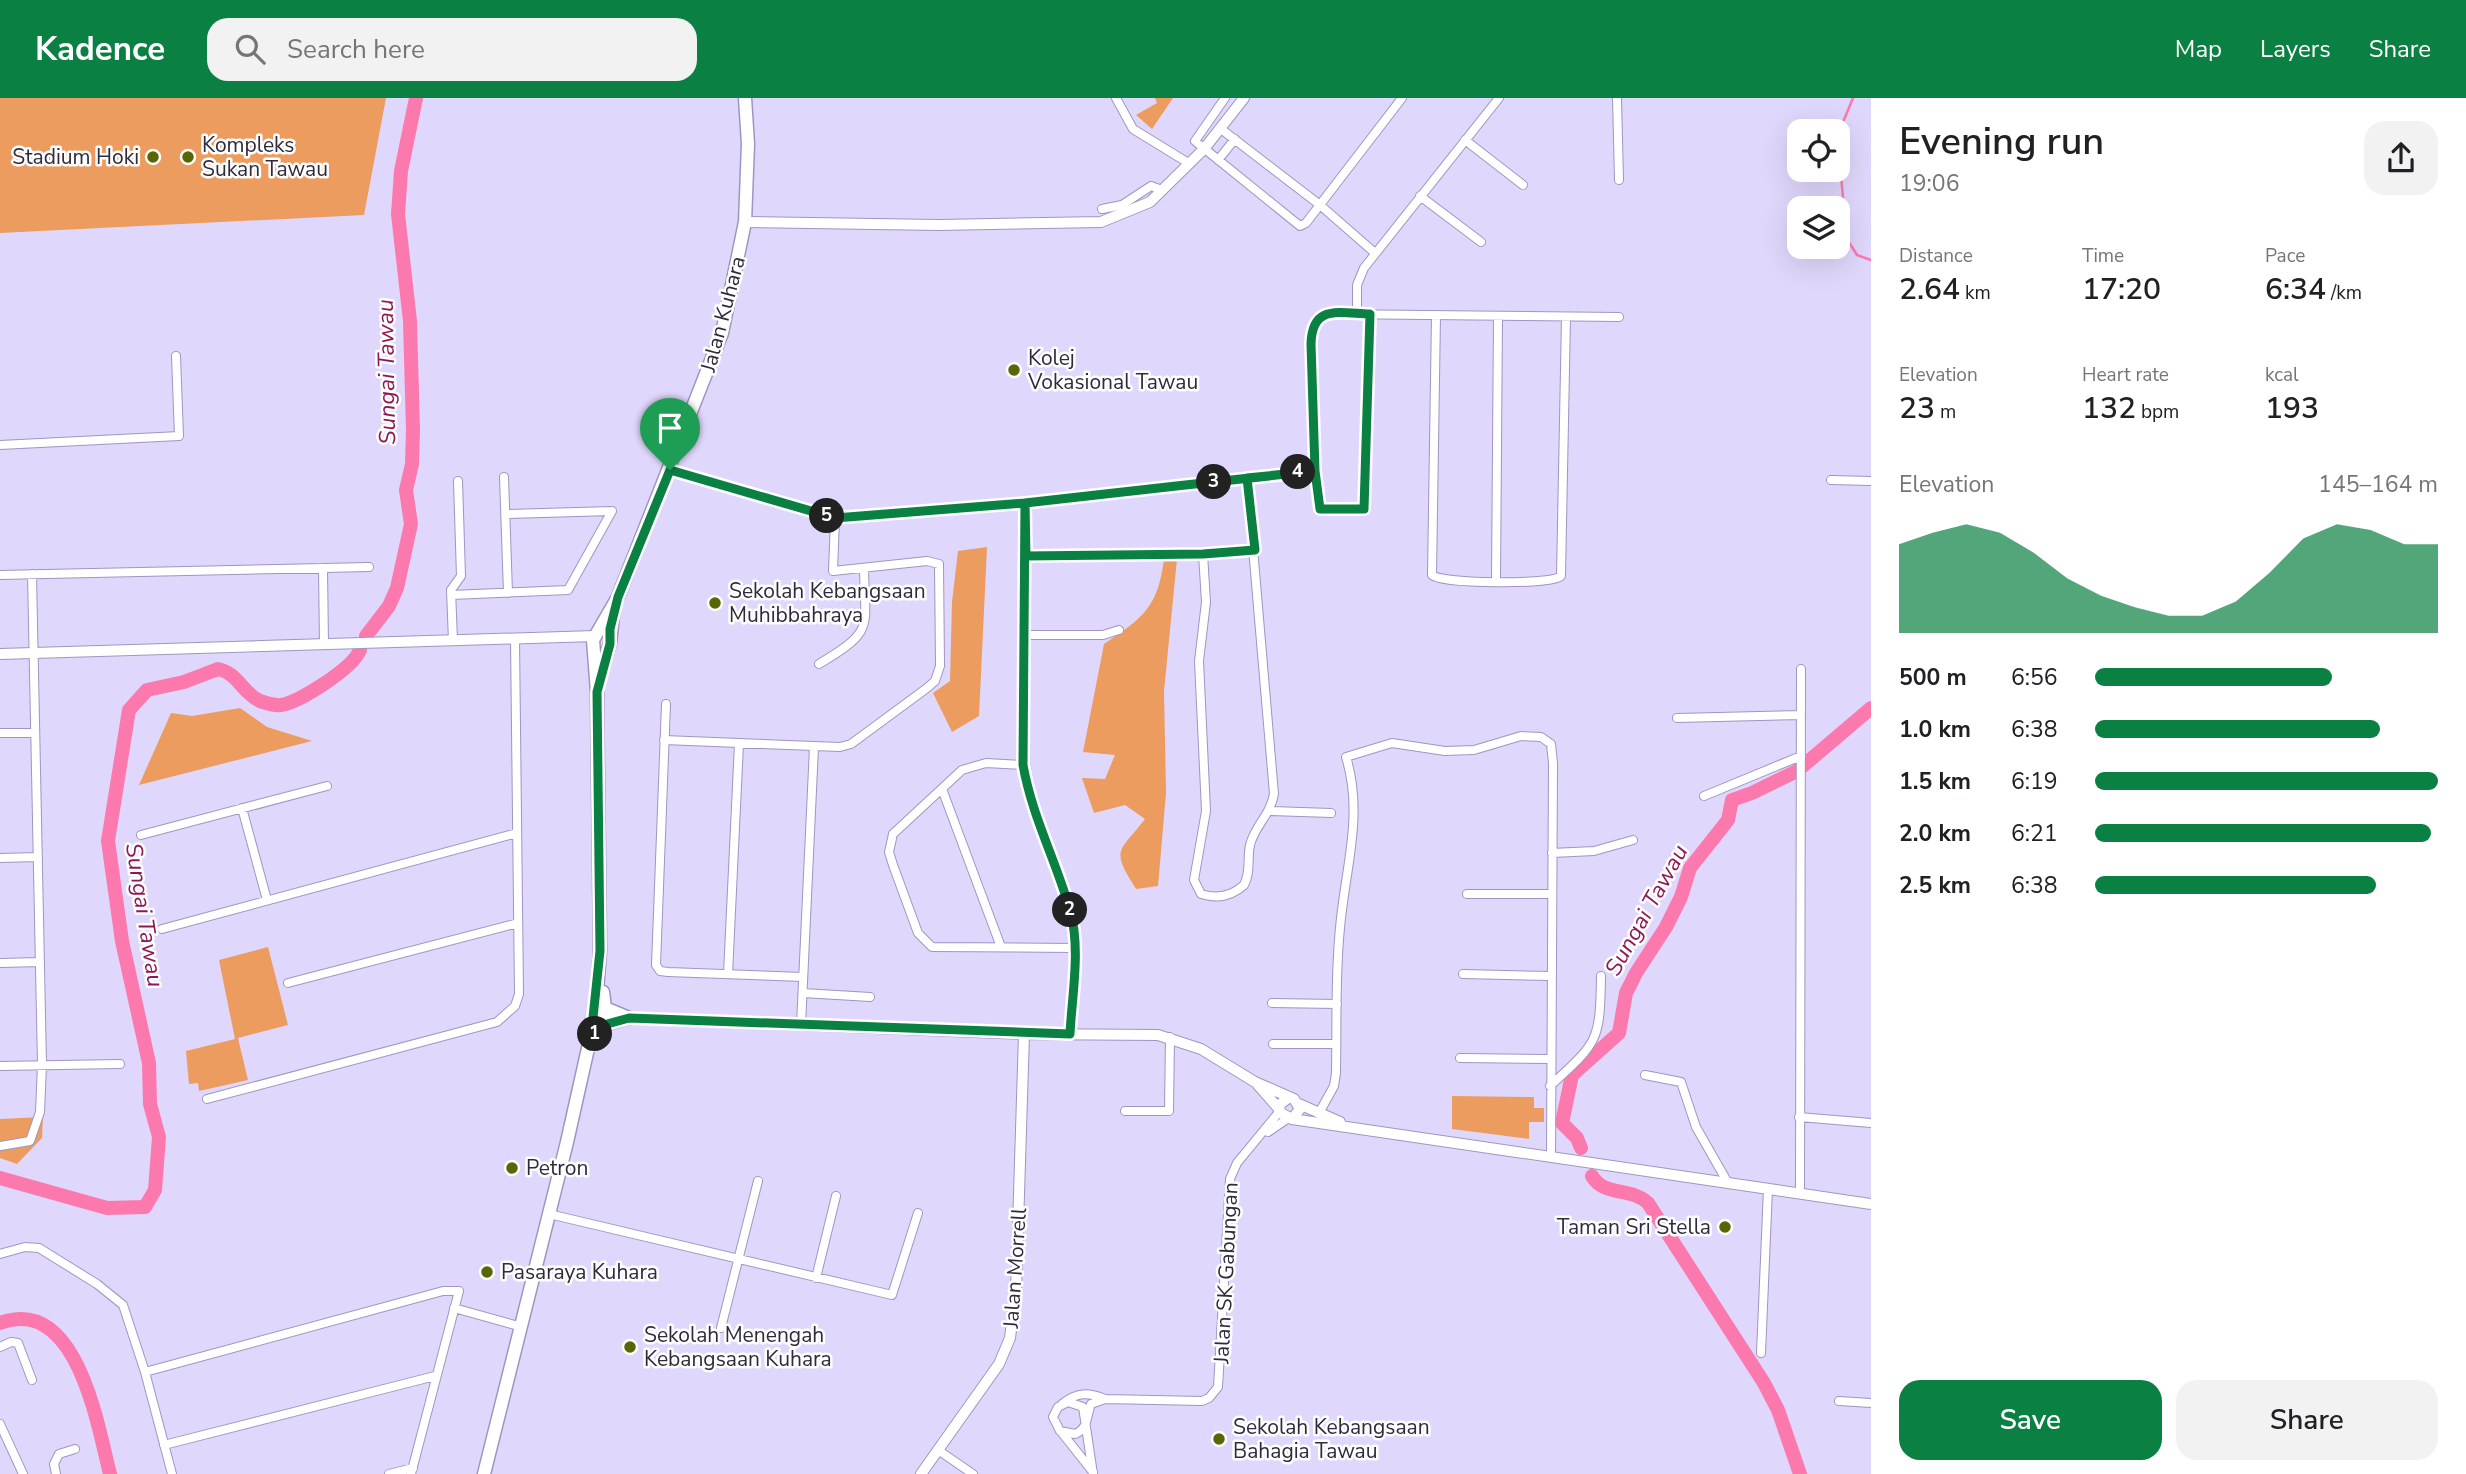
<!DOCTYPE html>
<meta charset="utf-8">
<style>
:root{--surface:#fff;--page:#f2f2f2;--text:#202124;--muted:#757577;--accent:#0b8043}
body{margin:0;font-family:"Nunito Sans",sans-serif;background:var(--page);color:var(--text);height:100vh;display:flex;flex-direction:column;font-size:26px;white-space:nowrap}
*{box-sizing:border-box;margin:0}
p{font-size:23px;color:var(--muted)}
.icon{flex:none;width:38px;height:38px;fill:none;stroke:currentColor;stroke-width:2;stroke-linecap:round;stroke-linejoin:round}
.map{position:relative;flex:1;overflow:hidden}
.panel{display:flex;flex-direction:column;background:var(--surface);width:595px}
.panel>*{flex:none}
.fabs{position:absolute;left:1787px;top:21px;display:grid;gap:14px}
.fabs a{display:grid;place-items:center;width:63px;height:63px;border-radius:14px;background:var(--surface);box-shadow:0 7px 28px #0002;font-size:35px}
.pin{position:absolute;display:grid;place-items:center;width:60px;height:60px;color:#fff;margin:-72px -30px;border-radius:50% 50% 50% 0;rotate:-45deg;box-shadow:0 0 7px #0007}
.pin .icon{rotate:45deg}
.km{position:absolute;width:35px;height:35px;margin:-18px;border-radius:50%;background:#222;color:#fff;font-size:19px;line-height:35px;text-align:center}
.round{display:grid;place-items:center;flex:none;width:74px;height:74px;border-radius:21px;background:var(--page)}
.head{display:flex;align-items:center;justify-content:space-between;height:119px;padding:0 28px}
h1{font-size:38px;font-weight:600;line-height:52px}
.figures{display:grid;grid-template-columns:repeat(3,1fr);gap:10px;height:119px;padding:7px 28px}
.figures div{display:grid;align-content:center}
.figures b{font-size:30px;font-weight:600}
.figures small{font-size:19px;font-weight:400}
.figures p{font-size:19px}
.chart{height:196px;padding:14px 28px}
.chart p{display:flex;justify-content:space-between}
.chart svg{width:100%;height:126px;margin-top:7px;fill:var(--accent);opacity:.7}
.primary-button{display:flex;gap:14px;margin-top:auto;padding:14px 28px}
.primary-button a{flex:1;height:80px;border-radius:21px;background:var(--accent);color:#fff;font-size:28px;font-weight:600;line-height:80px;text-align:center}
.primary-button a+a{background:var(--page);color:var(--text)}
ul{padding:0 28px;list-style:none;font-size:23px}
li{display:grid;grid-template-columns:112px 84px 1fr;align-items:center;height:52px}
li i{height:18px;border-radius:9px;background:var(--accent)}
header{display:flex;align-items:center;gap:42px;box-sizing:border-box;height:98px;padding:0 35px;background:var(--accent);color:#fff}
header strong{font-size:33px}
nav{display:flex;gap:38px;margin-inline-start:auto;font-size:24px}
.search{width:490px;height:63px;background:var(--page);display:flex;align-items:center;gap:18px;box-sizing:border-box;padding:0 24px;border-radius:21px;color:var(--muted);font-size:26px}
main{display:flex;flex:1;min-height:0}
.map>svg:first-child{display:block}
.green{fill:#ec9c5e}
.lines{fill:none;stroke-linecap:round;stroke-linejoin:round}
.stream{stroke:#fc79ad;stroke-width:2.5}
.river{stroke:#fc79ad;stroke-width:14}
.minor-casing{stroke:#a195c0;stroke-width:10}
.tertiary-casing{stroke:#a195c0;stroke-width:12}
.primary-casing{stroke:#a195c0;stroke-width:15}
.minor{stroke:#fff;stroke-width:8}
.tertiary{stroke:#fff;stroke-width:10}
.primary{stroke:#fff;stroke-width:12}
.route-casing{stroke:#fff;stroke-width:14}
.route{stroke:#0b8043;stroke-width:9}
.poi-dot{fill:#5a6506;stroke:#fefefe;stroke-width:2.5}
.labels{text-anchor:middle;stroke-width:5;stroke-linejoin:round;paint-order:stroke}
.poi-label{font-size:21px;fill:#2f2b3c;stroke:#fefefe;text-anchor:start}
.street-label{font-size:21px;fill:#2f2b3c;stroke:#fefefe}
.water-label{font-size:23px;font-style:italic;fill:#8e1952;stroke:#fefefe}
</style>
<header>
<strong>Kadence</strong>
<div class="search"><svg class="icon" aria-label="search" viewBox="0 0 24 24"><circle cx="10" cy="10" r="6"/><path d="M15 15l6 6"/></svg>Search here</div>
<nav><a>Map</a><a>Layers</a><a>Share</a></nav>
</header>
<main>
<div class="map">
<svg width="1871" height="1376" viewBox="0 0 1871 1376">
<rect width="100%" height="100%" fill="#e0d7fc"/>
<path class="green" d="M0 0H386L364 117 0 135Z
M1155 0H1173L1152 31 1136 17 1157 5Z
M987 449 979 618 952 634 933 595 950 583 952 504 958 453Z
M1164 461H1177L1164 593 1166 695 1158 788 1136 791C1110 750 1119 755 1145 721L1125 707 1094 715 1082 680 1105 681 1115 657 1083 654 1104 546C1143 520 1158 509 1164 461Z
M240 610 267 629 312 643 139 687 171 615 192 618Z
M268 849 288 927 238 940 248 982 199 993 198 985 189 986 186 953 235 941 219 862Z
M1452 998 1534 999V1010H1544V1024H1529V1041L1452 1031Z
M43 1019 42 1040 17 1066 0 1060V1021Z"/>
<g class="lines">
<path class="stream" d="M1853 0 1841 29V78L1847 141 1857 157 1871 162"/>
<path class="river" d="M366 538 389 508 397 490 411 426 406 392 412 366 413 332 410 223 398 116 401 73 416 0
M1581 1050 1577 1040 1562 1025 1572 977 1619 935 1626 895 1636 875 1666 829 1681 799 1690 770 1728 722 1732 702 1752 695 1797 673 1871 610
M1592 1078C1604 1099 1631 1089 1648 1105L1764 1285 1778 1312 1800 1376
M0 1080 107 1110 145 1109 155 1092 159 1039 150 1006 149 965 122 843 108 743 129 612 147 592 184 584 218 571C238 575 242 595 260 603 266 605 274 608 281 607 300 604 353 570 360 552
M0 1225C77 1197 97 1325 110 1376"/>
<g class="minor-casing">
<path id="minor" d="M1116 0 1133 31 1190 66
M1225 0 1195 43 1300 128 1306 125 1402 0
M1617 0 1619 82
M1221 31 1320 107 1375 155
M1465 42 1523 87
M1218 62 1235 41
M1420 98 1481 144
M1102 111 1122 107 1151 88 1162 92
M1357 216V187L1364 170 1499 0
M1370 217 1365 406 1360 413 1320 411 1315 373 1311 246C1312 230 1312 221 1328 216L1619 219
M1436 217 1432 477C1442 486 1552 487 1561 478L1566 219
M0 347 179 338 176 258
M670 372 824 418 843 420 1025 405 1315 373
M504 379 508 495
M1831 382 1871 383
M1025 405 1023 667C1032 718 1056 763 1070 812 1081 851 1073 896 1070 936
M506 416 612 413
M1203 456 1206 504 1199 563 1206 713 1194 782 1201 796C1217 801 1232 798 1244 787 1251 774 1247 761 1250 747 1255 727 1270 718 1274 696L1247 380
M1026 458 1203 456 1256 452
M323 470 324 547
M0 477 369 469
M1496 483 1498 218
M451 497 568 492 612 413
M1025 537H1103L1119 532
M453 543 451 492 461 478 458 383
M819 566C875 532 865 532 864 470
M666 606 656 867 660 873 668 874 803 879
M1677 620 1801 617
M0 635H35
M664 642 840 649 851 646 927 590 935 583 940 568 939 466 927 463 833 473 835 420
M1023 667 986 665 962 672 893 736 889 754 893 767 918 835 932 849 1075 850
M942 691 1001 849
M1704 698 1801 658
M242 710 267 802
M1271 713 1331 715
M141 737 327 688
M1552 755 1594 753 1633 742
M0 760 38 759
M1467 796H1551
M162 831 517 735
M0 865 40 864
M728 876 739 646
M1463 876 1550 878
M288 885 518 825
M803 895 870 899
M1272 905 1337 906
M801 927 814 649
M1273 946H1336
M1460 960 1550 961
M0 968 120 966
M1645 977 1681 984 1696 1029 1728 1085
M1550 988C1598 944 1600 944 1601 878
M207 1001 497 924 515 908 519 896 515 541
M1125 1013H1169L1170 939
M1319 1015 1334 988 1336 975C1337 927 1335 878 1340 830 1345 771 1364 717 1346 659L1392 645 1445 653 1474 652 1521 638 1541 639 1551 646 1553 665 1551 1058
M1799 1019 1871 1025
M1268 1034 1287 1021
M0 1048 30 1043 40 1014 42 967 32 476
M1800 1095 1801 571
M549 1116 892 1197 918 1115
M0 1156 25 1149 39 1150 97 1186 123 1207 145 1274 172 1376
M816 1180 836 1098
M454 1210 522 1229
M721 1230 758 1083
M0 1249 11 1244 18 1245 32 1282
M1761 1255 1768 1091
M145 1274 443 1193H459L411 1376
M1839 1303 1871 1305
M1062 1306C1077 1294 1088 1294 1105 1301L1202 1303 1209 1300 1218 1289 1230 1081 1237 1065 1279 1014
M0 1326 23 1376
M1062 1335 1093 1374
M164 1347 435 1278
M938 1352 973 1376
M56 1376 54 1366 59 1356 75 1351
M389 1376 413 1370
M1093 1376 1083 1309 1068 1304 1058 1309 1053 1319 1060 1333 1075 1336C1089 1330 1086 1318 1091 1306L1105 1301"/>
</g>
<g class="tertiary-casing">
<path id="tertiary" d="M745 124 939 127 1101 124 1150 104 1204 51 1244 0
M0 556 595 538
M595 919 1024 936 1158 937 1201 951 1255 984 1294 1001 1300 1011 1292 1021 1279 1014 1280 1006 1287 1001
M1258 987 1279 1011
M1299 1006 1340 1024
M1292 1021 1871 1106
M921 1376 999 1266 1010 1240 1016 1192 1024 936"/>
</g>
<g class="primary-casing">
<path id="primary" d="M601 573 610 546 613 517
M603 894 605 910 629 920
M595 938 600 928 628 920
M484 1376 567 1044 595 919 600 853 597 594 593 542 618 499 722 235 745 124 748 46 745 0"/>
</g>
<use href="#minor" class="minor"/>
<use href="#tertiary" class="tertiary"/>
<use href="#primary" class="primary"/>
</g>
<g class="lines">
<g class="route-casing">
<path id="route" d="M670 372 618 499 610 531V546L597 594 600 853 590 948 600 928 629 920 1070 936C1072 896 1081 851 1070 812 1056 763 1032 718 1023 667L1025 405C1122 394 1218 383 1315 373L1311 246C1312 206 1339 215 1370 216L1364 411H1320L1315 373 1247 380 1255 452 1203 456 1026 458 1025 405 835 420 670 372"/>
</g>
<use href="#route" class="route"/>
</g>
<g class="poi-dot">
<circle cx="153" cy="59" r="7"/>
<circle cx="188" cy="59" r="7"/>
<circle cx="1014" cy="272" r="7"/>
<circle cx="715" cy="505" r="7"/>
<circle cx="512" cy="1070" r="7"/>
<circle cx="1725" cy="1129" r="7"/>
<circle cx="487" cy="1174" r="7"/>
<circle cx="630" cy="1249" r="7"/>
<circle cx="1219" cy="1341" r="7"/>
</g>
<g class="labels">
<g class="poi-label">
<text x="202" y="54">Kompleks<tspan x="202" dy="24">Sukan Tawau</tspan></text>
<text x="139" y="66" text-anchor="end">Stadium Hoki</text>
<text x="1028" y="267">Kolej<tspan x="1028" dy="24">Vokasional Tawau</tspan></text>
<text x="729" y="500">Sekolah Kebangsaan<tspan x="729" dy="24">Muhibbahraya</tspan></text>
<text x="526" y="1077">Petron</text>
<text x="1711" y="1136" text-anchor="end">Taman Sri Stella</text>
<text x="501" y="1181">Pasaraya Kuhara</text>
<text x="644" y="1244">Sekolah Menengah<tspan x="644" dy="24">Kebangsaan Kuhara</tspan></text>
<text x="1233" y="1336">Sekolah Kebangsaan<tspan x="1233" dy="24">Bahagia Tawau</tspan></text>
</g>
<g class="street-label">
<text transform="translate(723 216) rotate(-75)" y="7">Jalan Kuhara</text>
<text transform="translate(1015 1170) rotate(-86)" y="7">Jalan Morrell</text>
<text transform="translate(1226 1175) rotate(-87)" y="7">Jalan SK Gabungan</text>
</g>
<g class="water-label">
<text transform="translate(386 274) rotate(-91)" y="8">Sungai Tawau</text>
<text transform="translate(1646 812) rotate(-61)" y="8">Sungai Tawau</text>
<text transform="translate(145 817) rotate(81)" y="8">Sungai Tawau</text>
</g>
</g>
</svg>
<div class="fabs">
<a><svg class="icon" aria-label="locate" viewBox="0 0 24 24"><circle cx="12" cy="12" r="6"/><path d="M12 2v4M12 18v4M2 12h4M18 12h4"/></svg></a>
<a><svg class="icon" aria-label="layers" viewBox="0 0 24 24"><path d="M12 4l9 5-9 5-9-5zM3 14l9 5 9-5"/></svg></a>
</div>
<div class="pin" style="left:670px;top:372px;background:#1e9e55"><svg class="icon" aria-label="arrive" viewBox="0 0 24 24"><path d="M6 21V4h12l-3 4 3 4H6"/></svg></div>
<b class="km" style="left:595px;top:936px">1</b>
<b class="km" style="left:1070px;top:812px">2</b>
<b class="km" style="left:1214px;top:384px">3</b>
<b class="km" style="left:1298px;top:374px">4</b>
<b class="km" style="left:827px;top:418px">5</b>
</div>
<section class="panel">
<div class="head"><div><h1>Evening run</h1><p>19:06</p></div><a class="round"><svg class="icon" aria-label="share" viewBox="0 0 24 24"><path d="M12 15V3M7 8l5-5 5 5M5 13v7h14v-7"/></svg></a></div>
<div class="figures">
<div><p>Distance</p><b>2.64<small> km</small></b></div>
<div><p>Time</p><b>17:20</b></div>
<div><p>Pace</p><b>6:34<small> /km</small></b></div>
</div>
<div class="figures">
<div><p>Elevation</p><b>23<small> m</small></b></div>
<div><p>Heart rate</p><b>132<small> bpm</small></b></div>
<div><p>kcal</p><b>193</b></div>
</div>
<div class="chart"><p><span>Elevation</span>145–164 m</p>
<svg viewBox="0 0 160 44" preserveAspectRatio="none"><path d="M0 44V13L10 9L20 6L30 9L40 16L50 25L60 31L70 35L80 38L90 38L100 33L110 23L120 11L130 6L140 8L150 13L160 13V44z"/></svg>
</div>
<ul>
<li><b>500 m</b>6:56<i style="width:69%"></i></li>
<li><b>1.0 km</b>6:38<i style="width:83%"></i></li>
<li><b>1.5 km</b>6:19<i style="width:100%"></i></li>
<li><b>2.0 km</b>6:21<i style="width:98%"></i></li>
<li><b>2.5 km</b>6:38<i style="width:82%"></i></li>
</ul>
<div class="primary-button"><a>Save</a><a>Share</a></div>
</section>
</main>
